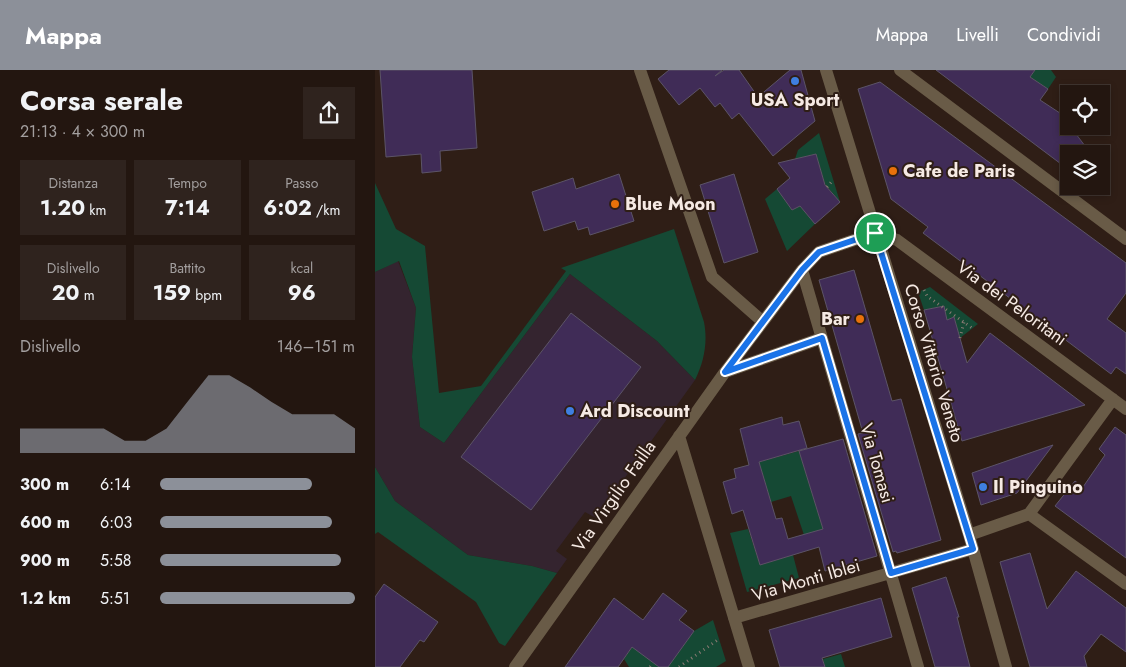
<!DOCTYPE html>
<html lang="it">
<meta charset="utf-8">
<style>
:root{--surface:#231610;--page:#2f231e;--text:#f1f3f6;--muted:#a39f9f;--line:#403530;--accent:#8c9099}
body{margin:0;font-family:Jost,sans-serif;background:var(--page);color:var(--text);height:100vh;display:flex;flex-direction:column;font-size:19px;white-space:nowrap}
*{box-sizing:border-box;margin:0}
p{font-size:16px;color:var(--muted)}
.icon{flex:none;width:28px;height:28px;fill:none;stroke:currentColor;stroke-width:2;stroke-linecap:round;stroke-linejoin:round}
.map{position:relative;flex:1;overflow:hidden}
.sheet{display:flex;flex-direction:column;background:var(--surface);width:375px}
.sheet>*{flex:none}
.tools{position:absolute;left:685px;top:15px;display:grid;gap:10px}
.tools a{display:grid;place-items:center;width:50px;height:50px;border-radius:0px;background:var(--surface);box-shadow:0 2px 8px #0003,0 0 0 1px var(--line);font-size:25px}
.pin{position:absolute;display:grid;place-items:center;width:42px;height:42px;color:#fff;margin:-21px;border:2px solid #fff;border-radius:50%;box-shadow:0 1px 5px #0007}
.round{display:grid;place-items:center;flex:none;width:52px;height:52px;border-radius:0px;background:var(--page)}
.summary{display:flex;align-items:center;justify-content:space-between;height:85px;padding:0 20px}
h1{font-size:28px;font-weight:700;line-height:38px}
.metrics{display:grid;grid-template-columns:repeat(3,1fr);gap:8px;height:85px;padding:5px 20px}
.metrics div{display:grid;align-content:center;border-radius:0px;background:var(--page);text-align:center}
.metrics b{font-size:21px;font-weight:700}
.metrics small{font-size:14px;font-weight:400}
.metrics p{font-size:14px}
.chart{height:140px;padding:10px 20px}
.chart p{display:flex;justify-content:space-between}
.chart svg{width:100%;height:90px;margin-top:5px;fill:var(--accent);opacity:.7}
ul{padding:0 20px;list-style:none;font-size:16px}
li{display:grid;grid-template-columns:80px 60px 1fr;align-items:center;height:38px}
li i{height:12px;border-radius:6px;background:var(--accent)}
header{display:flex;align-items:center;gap:30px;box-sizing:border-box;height:70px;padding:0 25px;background:var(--accent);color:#fff}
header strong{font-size:24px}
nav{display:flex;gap:28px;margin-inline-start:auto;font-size:18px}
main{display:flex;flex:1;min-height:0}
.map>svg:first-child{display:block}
.commercial{fill:#34242f}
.green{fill:#154934}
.building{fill:#402c57;stroke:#5c5467}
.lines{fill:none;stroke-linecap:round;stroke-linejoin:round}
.path{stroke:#8a7b74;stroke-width:3;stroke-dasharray:1 4;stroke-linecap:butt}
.street{stroke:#695b47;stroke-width:12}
.route-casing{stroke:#fff;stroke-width:10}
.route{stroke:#1a73e8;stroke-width:6}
.shop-dot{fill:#3f7fe0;stroke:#2f1e16;stroke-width:2}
.food-dot{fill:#e8710a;stroke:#2f1e16;stroke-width:2}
.labels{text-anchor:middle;stroke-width:4;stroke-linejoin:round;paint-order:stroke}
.poi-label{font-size:18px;font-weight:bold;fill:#f6eae4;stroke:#2f1e16;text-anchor:start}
.street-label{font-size:18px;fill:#f6eae4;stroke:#2f1e16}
</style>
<header>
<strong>Mappa</strong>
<nav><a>Mappa</a><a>Livelli</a><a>Condividi</a></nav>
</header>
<main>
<section class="sheet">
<div class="summary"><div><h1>Corsa serale</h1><p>21:13 · 4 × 300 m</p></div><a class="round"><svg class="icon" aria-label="share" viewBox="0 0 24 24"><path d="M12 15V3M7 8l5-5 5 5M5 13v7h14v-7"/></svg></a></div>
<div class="metrics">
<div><p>Distanza</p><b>1.20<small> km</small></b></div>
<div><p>Tempo</p><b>7:14</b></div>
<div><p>Passo</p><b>6:02<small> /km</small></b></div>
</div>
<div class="metrics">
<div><p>Dislivello</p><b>20<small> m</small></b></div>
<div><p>Battito</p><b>159<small> bpm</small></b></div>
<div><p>kcal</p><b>96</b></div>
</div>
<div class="chart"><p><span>Dislivello</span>146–151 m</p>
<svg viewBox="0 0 160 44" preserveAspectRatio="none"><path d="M0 44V32L10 32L20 32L30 32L40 32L50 38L60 38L70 32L80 19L90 6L100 6L110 12L120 19L130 25L140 25L150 25L160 32V44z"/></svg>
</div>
<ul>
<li><b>300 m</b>6:14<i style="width:78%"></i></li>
<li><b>600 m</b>6:03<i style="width:88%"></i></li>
<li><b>900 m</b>5:58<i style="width:93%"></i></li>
<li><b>1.2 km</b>5:51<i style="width:100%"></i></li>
</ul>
</section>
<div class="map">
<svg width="751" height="597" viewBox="0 0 751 597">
<rect width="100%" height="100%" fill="#2f1e16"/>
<path class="commercial" d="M23 191 41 238 37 287 45 357 69 373 195 204 282 271 320 310 221 448 210 442 181 481 192 489 182 503 157 496 93 485 20 431 0 397V202Z"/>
<path class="green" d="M660 0H676L681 7 673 19 655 7Z
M444 63 465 132 450 114 441 84 420 89 423 80Z
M0 113 21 159 50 176 64 323 106 316 191 201 186 198 299 159 329 252C333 272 329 292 320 310L282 271 195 204 69 373 45 357 37 287 41 238 24 191 0 202Z
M402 119 417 140 425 136 440 154 412 181 390 129Z
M555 217 603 254 585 268 579 247 572 250 568 236 549 240 543 222Z
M424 381 448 459 429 465 416 426 396 432 384 392Z
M0 397 20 431 93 485 157 496 182 503 130 576 124 573 101 532 3 462 0 464Z
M373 459 385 495 418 485 424 508 372 522 355 463Z
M338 550 351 591 341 597H293L319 561Z
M261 571 284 597H254L249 589Z
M466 584 470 597H450L448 589Z"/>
<path class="building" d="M5 0H97L102 78 65 81 66 101 47 103 46 84 11 87Z
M294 0H347L340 6 349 0H364L383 27 415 0H426L440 51 398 86 364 43 357 49 345 33 340 37 325 18 304 35 283 9Z
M561 0H660L655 7 673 19 665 30 694 49V56H695L716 84H694V100Z
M505 12 751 193V223L732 249 751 263V304L741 297 736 304 548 163 553 157 516 129 483 19Z
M441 84 450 115 465 132 440 154 425 136 417 140 402 119 415 108 403 93Z
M244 104 259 151 215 165 213 157 203 160 200 151 169 161 157 122 198 108 201 119Z
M359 104 383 182 349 193 325 115Z
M479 200 517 331 526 329 566 470 522 483 521 481 518 482 483 364 488 363 444 210Z
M569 236 572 250 579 247 592 293 615 263 710 335 587 371 549 240Z
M196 243 266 297 156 440 86 387Z
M407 347 408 355 424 351 432 378 384 392 401 449 407 448 413 469 448 459 424 381 468 369 502 486 450 501 444 477 385 495 368 440 357 444 348 412 361 408 359 399 374 395 365 359Z
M740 357 751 365V488L680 436 700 411 708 417 730 385 724 379Z
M678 375 642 423 606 435 597 403Z
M655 483 672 539 701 501 751 538V582L726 564 709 586 712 597H655L625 492Z
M571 507 584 547H582L595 597H560L537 518Z
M9 514 63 552 49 572 45 570 25 597H0V527Z
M288 523 312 541 304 550 319 561 293 597H284L257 577 243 597H190L239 528 268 550Z
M506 528 517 567 447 588 450 597H405L394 560Z"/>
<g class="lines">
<path class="path" d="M452 117 458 110
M549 220 552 226 597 258
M585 268 589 252
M275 597 278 593
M304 597 344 569"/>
<path class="street" d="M265 0 337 207 387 251
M451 0 594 465 631 597
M525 0 751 169
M427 200 543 597
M350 302 447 268
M304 366 374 597
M654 444 738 329
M594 465 654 444 751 514
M359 548 598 479
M140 597 350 302 427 200 444 182 500 163 522 170 751 339"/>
</g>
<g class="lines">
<g class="route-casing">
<path id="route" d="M500 163 598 479 516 503 447 268 350 302 427 200 444 182Z"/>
</g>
<use href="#route" class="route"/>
</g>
<g class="shop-dot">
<circle cx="420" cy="11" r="5"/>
<circle cx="195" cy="341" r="5"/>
<circle cx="608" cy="417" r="5"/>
</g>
<g class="food-dot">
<circle cx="518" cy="101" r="5"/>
<circle cx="240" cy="134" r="5"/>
<circle cx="485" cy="249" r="5"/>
</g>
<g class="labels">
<g class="poi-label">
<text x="420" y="36" text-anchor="middle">USA Sport</text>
<text x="528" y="107">Cafe de Paris</text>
<text x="250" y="140">Blue Moon</text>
<text x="475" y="255" text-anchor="end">Bar</text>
<text x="205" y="347">Ard Discount</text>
<text x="618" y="423">Il Pinguino</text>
</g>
<g class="street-label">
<text transform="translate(637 233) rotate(36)" y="6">Via dei Peloritani</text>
<text transform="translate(559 293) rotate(73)" y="6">Corso Vittorio Veneto</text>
<text transform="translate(502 393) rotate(74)" y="6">Via Tomasi</text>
<text transform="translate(239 426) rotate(-55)" y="6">Via Virgilio Failla</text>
<text transform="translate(431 510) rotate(-16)" y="6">Via Monti Iblei</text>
</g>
</g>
</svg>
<div class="tools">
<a><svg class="icon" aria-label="locate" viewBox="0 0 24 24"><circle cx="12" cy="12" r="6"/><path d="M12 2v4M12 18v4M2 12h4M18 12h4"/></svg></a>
<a><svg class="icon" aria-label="layers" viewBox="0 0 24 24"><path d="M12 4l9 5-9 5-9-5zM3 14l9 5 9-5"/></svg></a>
</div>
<div class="pin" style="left:500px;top:163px;background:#1e9e55"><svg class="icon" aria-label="arrive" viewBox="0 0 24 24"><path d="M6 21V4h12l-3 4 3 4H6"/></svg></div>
</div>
</main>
